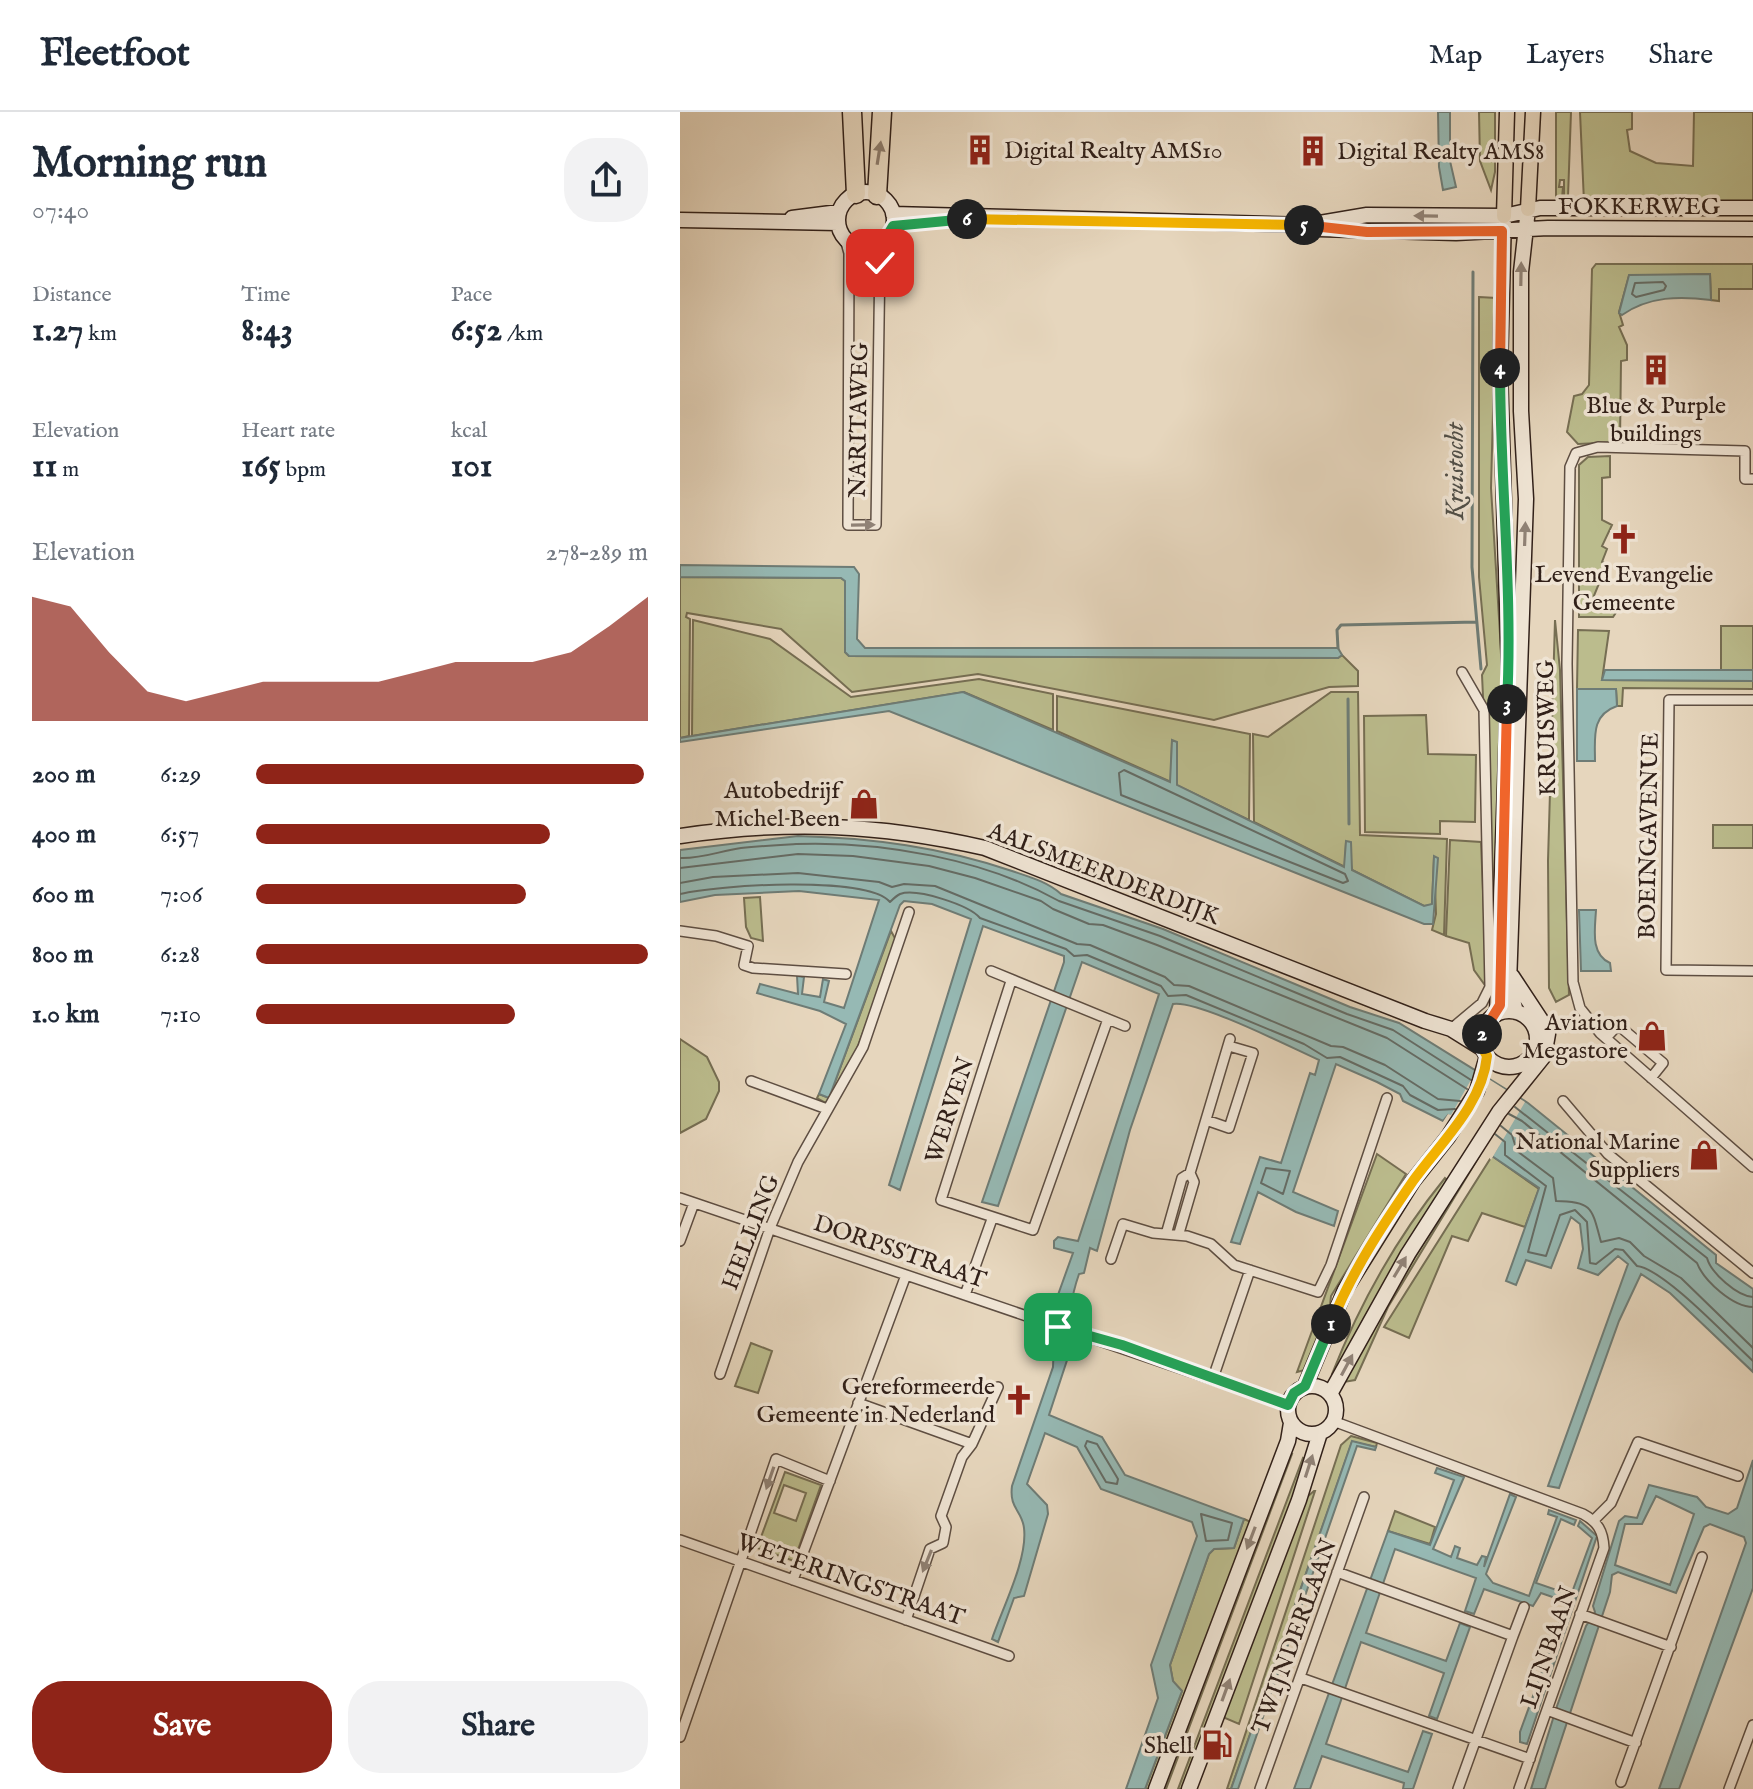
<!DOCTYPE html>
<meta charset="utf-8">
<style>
:root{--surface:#fff;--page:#f2f2f3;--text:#1f2937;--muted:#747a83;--line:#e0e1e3;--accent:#8f2418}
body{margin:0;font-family:"IM FELL English",serif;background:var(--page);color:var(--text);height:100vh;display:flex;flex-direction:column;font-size:30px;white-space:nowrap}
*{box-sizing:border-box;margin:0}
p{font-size:26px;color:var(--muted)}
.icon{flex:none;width:44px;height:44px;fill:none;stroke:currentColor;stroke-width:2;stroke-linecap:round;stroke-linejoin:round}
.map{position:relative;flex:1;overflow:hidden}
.drawer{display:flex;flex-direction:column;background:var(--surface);width:680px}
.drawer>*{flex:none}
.pin{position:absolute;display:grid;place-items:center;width:68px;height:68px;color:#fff;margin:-34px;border-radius:16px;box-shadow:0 4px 12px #0006}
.km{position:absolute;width:40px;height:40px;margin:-20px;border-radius:50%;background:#222;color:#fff;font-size:22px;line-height:40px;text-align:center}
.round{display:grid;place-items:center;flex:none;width:84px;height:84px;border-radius:32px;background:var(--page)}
.overview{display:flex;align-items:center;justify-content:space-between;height:136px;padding:0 32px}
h1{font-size:44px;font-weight:800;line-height:60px}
.figures{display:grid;grid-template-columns:repeat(3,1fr);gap:12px;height:136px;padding:8px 32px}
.figures div{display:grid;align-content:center}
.figures b{font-size:34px;font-weight:800}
.figures small{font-size:22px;font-weight:400}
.figures p{font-size:22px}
.chart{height:224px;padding:16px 32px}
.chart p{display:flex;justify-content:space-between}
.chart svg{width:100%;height:144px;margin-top:8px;fill:var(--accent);opacity:.7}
.cta{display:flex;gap:16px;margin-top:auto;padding:16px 32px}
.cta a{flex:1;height:92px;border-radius:32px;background:var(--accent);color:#fff;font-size:32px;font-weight:800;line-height:92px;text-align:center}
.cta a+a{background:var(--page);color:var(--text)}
ul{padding:0 32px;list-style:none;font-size:26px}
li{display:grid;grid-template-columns:128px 96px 1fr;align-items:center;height:60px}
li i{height:20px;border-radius:10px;background:var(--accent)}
header{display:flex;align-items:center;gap:48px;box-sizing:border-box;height:112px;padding:0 40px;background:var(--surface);border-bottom:2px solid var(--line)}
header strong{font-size:38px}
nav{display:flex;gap:44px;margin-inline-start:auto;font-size:28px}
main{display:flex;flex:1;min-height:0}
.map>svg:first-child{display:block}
.green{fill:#bbbc8d;stroke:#766e53;stroke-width:2;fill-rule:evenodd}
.water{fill:#96b9b4;stroke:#6e7c76;stroke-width:2;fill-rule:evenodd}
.pier{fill:#e6d6bd}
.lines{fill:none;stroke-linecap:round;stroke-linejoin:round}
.shore{stroke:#646c66;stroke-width:2}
.stream{stroke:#6e7c76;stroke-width:3}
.street-casing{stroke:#5e4e42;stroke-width:12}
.secondary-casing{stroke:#312019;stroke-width:17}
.primary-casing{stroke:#312019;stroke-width:17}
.highway-casing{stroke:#312019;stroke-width:21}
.street{stroke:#efe4d4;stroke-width:9}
.secondary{stroke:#efe4d4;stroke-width:14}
.primary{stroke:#e6d6bd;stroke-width:14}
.highway{stroke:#e6d6bd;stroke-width:18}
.oneway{fill:#8c7b6b}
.oneway2{fill:#908276}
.split-1-casing{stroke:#fff;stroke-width:16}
.split-2-casing{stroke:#fff;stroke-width:16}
.split-3-casing{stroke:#fff;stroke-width:16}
.split-4-casing{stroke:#fff;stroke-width:16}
.split-5-casing{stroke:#fff;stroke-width:16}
.split-6-casing{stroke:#fff;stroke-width:16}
.split-7-casing{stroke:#fff;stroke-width:16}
.split-1{stroke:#22a559;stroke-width:10}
.split-2{stroke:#f5b400;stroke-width:10}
.split-3{stroke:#f0652b;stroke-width:10}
.split-4{stroke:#22a559;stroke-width:10}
.split-5{stroke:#f0652b;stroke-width:10}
.split-6{stroke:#f5b400;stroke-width:10}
.split-7{stroke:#22a559;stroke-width:10}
.labels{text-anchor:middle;stroke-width:7;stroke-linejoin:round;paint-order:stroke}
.poi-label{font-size:24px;fill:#312019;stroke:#efe4d4;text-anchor:end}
.street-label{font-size:24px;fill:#312019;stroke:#efe4d4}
.water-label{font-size:26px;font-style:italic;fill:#4f4e48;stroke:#efe4d4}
</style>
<header>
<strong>Fleetfoot</strong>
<nav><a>Map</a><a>Layers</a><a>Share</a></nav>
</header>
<main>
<section class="drawer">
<div class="overview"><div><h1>Morning run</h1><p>07:40</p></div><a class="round"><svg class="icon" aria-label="share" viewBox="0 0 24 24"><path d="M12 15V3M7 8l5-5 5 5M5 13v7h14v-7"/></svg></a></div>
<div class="figures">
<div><p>Distance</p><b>1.27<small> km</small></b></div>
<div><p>Time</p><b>8:43</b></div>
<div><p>Pace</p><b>6:52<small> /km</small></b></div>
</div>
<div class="figures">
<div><p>Elevation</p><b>11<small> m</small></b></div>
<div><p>Heart rate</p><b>165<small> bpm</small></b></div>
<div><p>kcal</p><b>101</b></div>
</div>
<div class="chart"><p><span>Elevation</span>278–289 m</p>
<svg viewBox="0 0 160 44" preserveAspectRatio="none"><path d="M0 44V6L10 9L20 23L30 35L40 38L50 35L60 32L70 32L80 32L90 32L100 29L110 26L120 26L130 26L140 23L150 15L160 6V44z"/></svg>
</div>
<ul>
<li><b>200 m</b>6:29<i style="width:99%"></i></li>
<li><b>400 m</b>6:57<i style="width:75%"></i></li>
<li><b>600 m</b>7:06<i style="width:69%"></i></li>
<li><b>800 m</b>6:28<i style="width:100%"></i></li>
<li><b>1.0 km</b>7:10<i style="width:66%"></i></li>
</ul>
<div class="cta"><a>Save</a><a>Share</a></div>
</section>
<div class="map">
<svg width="1073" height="1677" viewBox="0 0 1073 1677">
<rect width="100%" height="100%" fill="#e6d6bd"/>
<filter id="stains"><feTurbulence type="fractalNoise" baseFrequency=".0025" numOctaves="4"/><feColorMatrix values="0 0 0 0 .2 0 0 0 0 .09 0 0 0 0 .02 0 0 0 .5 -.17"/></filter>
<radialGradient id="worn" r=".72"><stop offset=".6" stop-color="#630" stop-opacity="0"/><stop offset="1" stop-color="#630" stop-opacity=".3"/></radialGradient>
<path class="green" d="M799 0H815V60L811 78 800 49Z
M876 0H891L888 85 884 84V68H880L879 75H883L882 86 887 90 876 89Z
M900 0H952V17L947 18 950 39 976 51 1013 54 1014 0H1073V91L904 90Z
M916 152H1073V177H1039V189L1031 188 1030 162 949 164 939 200 943 213 939 215 947 233V248L941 249 940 330 898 332 887 320 894 284 902 282 909 273 912 157Z
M799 185 816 186 811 376 822 555 816 859 802 563 807 553 799 465Z
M930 344V365L922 366V408L932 413 922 434 927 437 922 450 927 452 913 486 937 499 933 505H899V353L908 345Z
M0 465 161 466 165 469V540L169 544 658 546 662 543 678 559V574L649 575 534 608 298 562 172 580 101 517 7 501 6 505 10 507 9 624 0 626Z
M13 508 90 527 171 585 299 567 373 582V618L284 580 12 624Z
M875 508 880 558 889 883 876 890 869 876 868 749Z
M1041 514H1073V558H1041Z
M898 518 929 519 922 568 1073 569V577L943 576 942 594H937L936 577H897Z
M651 580H678L680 723 767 727 764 823 752 818 756 802 754 745 752 793 744 794 672 758 666 730 665 755 574 710 573 622 588 625Z
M377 584 570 622 569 708 496 673 492 629 491 670 377 619Z
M746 603 748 642 796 643 795 710 760 709V722L685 720 684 604Z
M1033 713H1073V736H1033Z
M770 728 801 730 807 876 794 858 789 831 766 824Z
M80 785 83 829 71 826 66 815 64 786Z
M211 819 217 830 170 955 146 991 137 986 139 982 149 986Z
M0 927 27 945 39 970V979L26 1007 0 1021Z
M697 1042 726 1062 651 1184 650 1193 654 1194 629 1257 617 1260Z
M800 1043 708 1195 675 1268 664 1270 705 1192Z
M812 1044 859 1077 845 1115 802 1101 788 1129 772 1124 729 1226 704 1215Z
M765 1066 769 1069 683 1208 656 1264 652 1262C680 1191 717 1125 765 1066Z
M71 1231 92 1239 78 1281 55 1274Z
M671 1324 697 1331 696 1335 672 1330 551 1677H547L661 1333Z
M607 1341 612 1342 486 1677H479Z
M623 1346 627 1348 505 1677H498Z
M105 1360 141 1373 114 1449 77 1436ZM104 1373 126 1381 116 1409 94 1401Z
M634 1379H635L559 1612 545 1606 542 1600 620 1391Z
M715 1399 755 1415 750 1432 708 1419Z
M564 1407 573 1411 473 1677H465L502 1579 493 1570 490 1553 529 1442 534 1437 554 1436Z"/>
<path class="water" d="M758 0H770V49L776 75 763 78 759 55Z
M1030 162 1031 188C1000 184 969 184 942 203L939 201 949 163Z
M0 453 174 455 179 462 177 527 185 536H658L662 543 658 546 169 544 165 540V469L161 466 0 465Z
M925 558H1073V569L922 568Z
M897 577H936L937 594C911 603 915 625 915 649H897Z
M283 580 490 670 492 628 497 630V673L664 755 666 729 671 730 672 758 744 794 752 792 754 744 758 746 753 812H744L209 599 0 630V626Z
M118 724C192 726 261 735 332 759 350 765 368 770 381 782L483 817 670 895 719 911 848 991 1036 1143V1151L1073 1177V1260L990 1181 961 1162 939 1209 879 1376 868 1374 948 1152 938 1144 918 1163 898 1156 903 1137 900 1112 891 1105 871 1156 846 1148 836 1173 826 1169 859 1076 812 1044 818 1034 768 1003 763 1009 723 989 720 982 697 970 656 952 613 1080 658 1099 654 1114 616 1100 578 1080 560 1132 551 1130 580 1045 601 1051 630 961 635 963 639 948C612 936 518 888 493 892L450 1018 417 1139 410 1136 404 1161 399 1162C393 1179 384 1218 392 1233L369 1303 422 1325 445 1363 564 1407 554 1436 534 1437 529 1442 490 1553 493 1569 502 1579 465 1677H446L478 1586 471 1553 517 1424 512 1410 421 1377 397 1335 365 1321 347 1372 367 1393 368 1402 344 1484 334 1486 318 1530 312 1527C322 1497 348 1447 344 1416 342 1398 329 1397 332 1374L373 1255 374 1228 382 1211 369 1208 393 1141 374 1136V1129L378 1125 398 1129 479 882 402 850 318 1094 302 1090 384 850V844L303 814 220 1078 209 1073 291 807 252 792 224 789 220 793 149 986 139 982 166 912 140 899 77 881 80 872 118 882 117 864 124 865 122 882 140 885 143 867 149 869 144 890 164 896 199 788 119 779 35 783 0 790V738Z
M899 798H916C915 817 910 842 930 851L931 859H901Z
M672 1329 696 1335 695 1338 677 1334 558 1677H551Z
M1073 1348V1476L999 1677H979L1066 1431 1064 1425 1030 1412 1024 1415 996 1481 938 1460 932 1463 930 1480 865 1677H851L877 1594 906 1514 915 1500 913 1494 939 1409 945 1404 957 1406 969 1373 1017 1385 1026 1395 1048 1402 1057 1396ZM976 1384 1014 1402 990 1473 935 1453 945 1412H962Z
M757 1356 784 1365 753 1437 771 1445 775 1434 780 1436 777 1446 797 1453 802 1444 806 1445 804 1455 830 1382 836 1385 806 1462 813 1471 849 1484 877 1405 868 1402 869 1398 896 1408 894 1413 881 1407 856 1471 891 1483 912 1426 898 1414 900 1409 917 1424 847 1632 840 1630V1620L887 1490 861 1481 853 1494 804 1477 794 1502 785 1499 796 1466 715 1437 686 1521 766 1549 780 1511 790 1515 757 1607 749 1604 764 1561 681 1530 646 1632 728 1660 743 1619 752 1622 733 1677H723L724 1671 642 1644 630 1677H614L708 1419 750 1433 774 1368 755 1361Z"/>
<path class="pier" d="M796 959 845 990 811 1048 808 1044 813 1035 769 1008 761 1013 768 1002 771 1003Z"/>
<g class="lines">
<path class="shore" d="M983 170 986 174 984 178 956 185 952 182 955 171Z
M444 658 665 762 668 769 663 771 441 683 439 661Z
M0 746C21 747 40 739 61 736 79 734 98 733 116 732 203 729 304 747 379 789L480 824 667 902 713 918 791 968
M0 756 118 742 173 744 249 754 295 766 361 789 373 797 409 812 423 813 477 833 707 926 787 977
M0 771 33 765 118 761 199 770 212 775 224 772 255 774 397 832 410 833 485 865 494 873 509 874 651 934 663 935 705 953 758 987 780 989
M0 782C37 773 187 763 210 790 213 787 216 784 220 782 237 776 289 793 300 806L386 837 394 844 407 843 481 874 488 884 506 883 624 932 647 946 660 945 723 974 730 983 758 998 775 997
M835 995 1027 1146C1031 1161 1057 1184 1073 1185
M829 1002 842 1009 1017 1151C1024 1169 1053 1195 1073 1195
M821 1014 832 1023 837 1039 873 1066 876 1089C913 1089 912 1097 921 1130L939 1126 950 1130 964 1144 1001 1166 1073 1236
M815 1022 825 1030V1043L866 1074 848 1140 866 1144 880 1103 895 1098 907 1110 910 1151 916 1152 935 1137 943 1138 957 1154C984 1157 1049 1227 1073 1249
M586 1056 610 1059 603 1082 581 1071Z
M407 1329 417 1332 438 1367 437 1372 426 1370 405 1334Z
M521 1402 552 1411 548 1428 526 1429Z"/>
<path class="stream" d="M793 160 792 455 801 557
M658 536 657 518 661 513 796 510
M668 587 669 712"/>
<g class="street-casing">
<path id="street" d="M165 127 169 141 168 413H196L200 143 204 129
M1073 367H1065V339L918 335 896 341 890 355 887 552 893 870 900 896 920 921 1073 1055
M1073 588H989L986 858 1073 859
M0 819 36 824 68 834 64 853 73 856 166 862
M311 859 445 914
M331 869 261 1088 353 1118 428 907
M771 917 802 891 810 875 804 598 782 560
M926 926 938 913 983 951 971 966
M71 969 147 997
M883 989 928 1042 1073 1161
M526 1008 549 1016 573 941 549 934
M0 1086 608 1293
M487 1119 502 1066 510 1061 550 927
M499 1121 514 1070 510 1061
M0 1129 14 1091
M431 1147 443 1112 473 1121 507 1124 531 1132 554 1153 638 1180 651 1153 707 986
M285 1183 312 1107
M40 1262 90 1116 118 1050 183 935 229 800
M533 1266 570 1158
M178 1291 292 1332
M653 1309 903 1402C918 1410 923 1419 924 1436L839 1677
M914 1408 931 1391 958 1330 1058 1364
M0 1428 329 1544
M657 1460 833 1524 778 1677
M113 1468 226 1163
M900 1502 991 1535
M226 1508 250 1437 263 1431 266 1415 261 1404 282 1345 292 1332 318 1275
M833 1524 844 1495
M621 1566 850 1647
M867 1598 956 1631
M0 1625 96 1347 150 1369
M941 1670 1022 1445
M580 1677 684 1385
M1049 1677 1073 1613"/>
</g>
<g class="secondary-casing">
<path id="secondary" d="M158 108a28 28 0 1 1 56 0a28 28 0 1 1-56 0Z
M213 102 628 113 687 103 824 104 860 96H1073
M112 106 159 100
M0 108 158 111
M639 117 776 121 868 116 1073 117
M0 724C108 708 199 712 305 736L745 909 771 917H803
M801 927a28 28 0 1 1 56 0a28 28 0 1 1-56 0Z
M836 900 829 872 846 387 841 299V160L848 97
M817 902 829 559 820 258 824 104
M771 917 803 937
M608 1298a24 24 0 1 1 48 0a24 24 0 1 1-48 0Z
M625 1274 665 1178 733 1069 768 1025 797 979 807 944
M650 1282 728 1142 819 1000 864 944 868 922 865 914 832 864
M476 1677 608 1329 611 1311
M509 1677 619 1388 640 1321"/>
</g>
<g class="primary-casing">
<path id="primary" d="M848 97 853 0
M824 104 827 0"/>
</g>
<g class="highway-casing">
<path id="highway" d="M172 0 176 82
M197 83 202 0"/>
</g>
<use href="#street" class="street"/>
<use href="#secondary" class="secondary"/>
<use href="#primary" class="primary"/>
<use href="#highway" class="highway"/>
</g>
<defs><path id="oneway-solid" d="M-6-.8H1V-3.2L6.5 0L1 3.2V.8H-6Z" transform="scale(2)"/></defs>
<use class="oneway" href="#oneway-solid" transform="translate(199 41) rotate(-81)"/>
<g class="oneway2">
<use href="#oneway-solid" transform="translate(746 104) rotate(-179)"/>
<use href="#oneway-solid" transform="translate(841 162) rotate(-89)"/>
<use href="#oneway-solid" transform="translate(183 413) rotate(-1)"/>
<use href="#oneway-solid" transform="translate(845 422) rotate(-88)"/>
<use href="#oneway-solid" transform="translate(720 1155) rotate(-59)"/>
<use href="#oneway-solid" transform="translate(667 1253) rotate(-62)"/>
<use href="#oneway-solid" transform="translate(629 1354) rotate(-72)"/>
<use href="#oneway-solid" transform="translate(90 1366) rotate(109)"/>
<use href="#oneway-solid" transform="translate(571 1426) rotate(111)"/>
<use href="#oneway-solid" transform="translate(247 1449) rotate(112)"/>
<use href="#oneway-solid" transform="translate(546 1578) rotate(-70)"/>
</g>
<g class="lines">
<g class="split-1-casing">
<path id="split-1" d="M378 1215 442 1233 608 1293 614 1281 625 1274 651 1212"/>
</g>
<g class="split-2-casing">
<path id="split-2" d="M651 1212C671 1161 702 1114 733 1069 760 1031 802 994 807 944L803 937 802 922"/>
</g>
<g class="split-3-casing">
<path id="split-3" d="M802 922 820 893 827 592"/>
</g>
<g class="split-4-casing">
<path id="split-4" d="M820 256C820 368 833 480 827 592"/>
</g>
<g class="split-5-casing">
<path id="split-5" d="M624 113 687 120 822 119 820 256"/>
</g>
<g class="split-6-casing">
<path id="split-6" d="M287 107 624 113"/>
</g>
<g class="split-7-casing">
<path id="split-7" d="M200 151 204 129 213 114 287 107"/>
</g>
<use href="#split-1" class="split-1"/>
<use href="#split-2" class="split-2"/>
<use href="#split-3" class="split-3"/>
<use href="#split-4" class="split-4"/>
<use href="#split-5" class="split-5"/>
<use href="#split-6" class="split-6"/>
<use href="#split-7" class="split-7"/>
</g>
<defs>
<g id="building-bare" transform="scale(2.4)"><path d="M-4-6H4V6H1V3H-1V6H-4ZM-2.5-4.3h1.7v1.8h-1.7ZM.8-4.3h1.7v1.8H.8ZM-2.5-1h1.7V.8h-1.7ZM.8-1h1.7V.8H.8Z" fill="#8f2418" stroke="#efe4d4" stroke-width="2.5" paint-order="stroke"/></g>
<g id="church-bare" transform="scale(2.4)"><path d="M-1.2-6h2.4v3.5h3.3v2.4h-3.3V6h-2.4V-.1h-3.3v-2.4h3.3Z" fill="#8f2418" stroke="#efe4d4" stroke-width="2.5" paint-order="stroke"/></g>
<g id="shop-bare" transform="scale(2.4)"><path d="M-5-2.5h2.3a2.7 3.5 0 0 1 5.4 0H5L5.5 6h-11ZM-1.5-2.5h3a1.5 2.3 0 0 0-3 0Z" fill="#8f2418" stroke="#efe4d4" stroke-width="2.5" paint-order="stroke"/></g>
<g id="fuel-bare" transform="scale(2.4)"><path d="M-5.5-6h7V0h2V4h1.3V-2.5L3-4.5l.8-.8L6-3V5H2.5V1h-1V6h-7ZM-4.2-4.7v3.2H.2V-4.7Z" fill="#8f2418" stroke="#efe4d4" stroke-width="2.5" paint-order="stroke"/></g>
</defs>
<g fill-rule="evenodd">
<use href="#building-bare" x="300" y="38"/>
<use href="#building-bare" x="633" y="39"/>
<use href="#building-bare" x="976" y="258"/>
<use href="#church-bare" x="944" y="427"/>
<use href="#shop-bare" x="184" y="692"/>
<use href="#shop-bare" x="972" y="924"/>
<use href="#shop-bare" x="1024" y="1043"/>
<use href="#church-bare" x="339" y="1288"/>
<use href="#fuel-bare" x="537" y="1633"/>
</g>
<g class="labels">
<g class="poi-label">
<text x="324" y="46" text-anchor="start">Digital Realty AMS10</text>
<text x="657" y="47" text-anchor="start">Digital Realty AMS8</text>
<text x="976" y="301" text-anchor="middle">Blue &amp; Purple<tspan x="976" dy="28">buildings</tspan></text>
<text x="944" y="470" text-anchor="middle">Levend Evangelie<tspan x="944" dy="28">Gemeente</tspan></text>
<text x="160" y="686">Autobedrijf<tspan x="160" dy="28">Michel Been</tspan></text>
<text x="948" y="918">Aviation<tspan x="948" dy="28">Megastore</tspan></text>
<text x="1000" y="1037">National Marine<tspan x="1000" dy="28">Suppliers</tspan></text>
<text x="315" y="1282">Gereformeerde<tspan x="315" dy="28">Gemeente in Nederland</tspan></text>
<text x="513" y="1641">Shell</text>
</g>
<g class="street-label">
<text x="959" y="102">FOKKERWEG</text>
<text transform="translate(178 308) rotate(-89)" y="8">NARITAWEG</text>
<text transform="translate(866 616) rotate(-91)" y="8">KRUISWEG</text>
<text transform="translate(968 724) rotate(-89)" y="8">BOEINGAVENUE</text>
<text transform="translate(424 761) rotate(21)" y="8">AALSMEERDERDIJK</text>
<text transform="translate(269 998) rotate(-72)" y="8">WERVEN</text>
<text transform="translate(70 1120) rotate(-69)" y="8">HELLING</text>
<text transform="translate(220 1139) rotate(19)" y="8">DORPSSTRAAT</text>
<text transform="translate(171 1467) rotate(19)" y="8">WETERINGSTRAAT</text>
<text transform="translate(614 1524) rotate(-70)" y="8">TWIJNDERLAAN</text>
<text transform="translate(868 1535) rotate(-71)" y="8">LIJNBAAN</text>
</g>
<g class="water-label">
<text transform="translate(774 359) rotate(-90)" y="9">Kruistocht</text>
</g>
</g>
<rect width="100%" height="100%" filter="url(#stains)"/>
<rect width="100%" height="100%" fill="url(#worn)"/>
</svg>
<div class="pin" style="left:378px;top:1215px;background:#1e9e55"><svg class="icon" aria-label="arrive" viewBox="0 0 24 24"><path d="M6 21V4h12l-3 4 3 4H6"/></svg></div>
<div class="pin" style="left:200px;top:151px;background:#d93025"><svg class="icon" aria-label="check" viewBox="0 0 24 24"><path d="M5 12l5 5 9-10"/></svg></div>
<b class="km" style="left:651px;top:1212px">1</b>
<b class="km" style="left:802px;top:922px">2</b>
<b class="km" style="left:827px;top:592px">3</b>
<b class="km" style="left:820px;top:256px">4</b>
<b class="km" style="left:624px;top:113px">5</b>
<b class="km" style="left:287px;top:107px">6</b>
</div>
</main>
